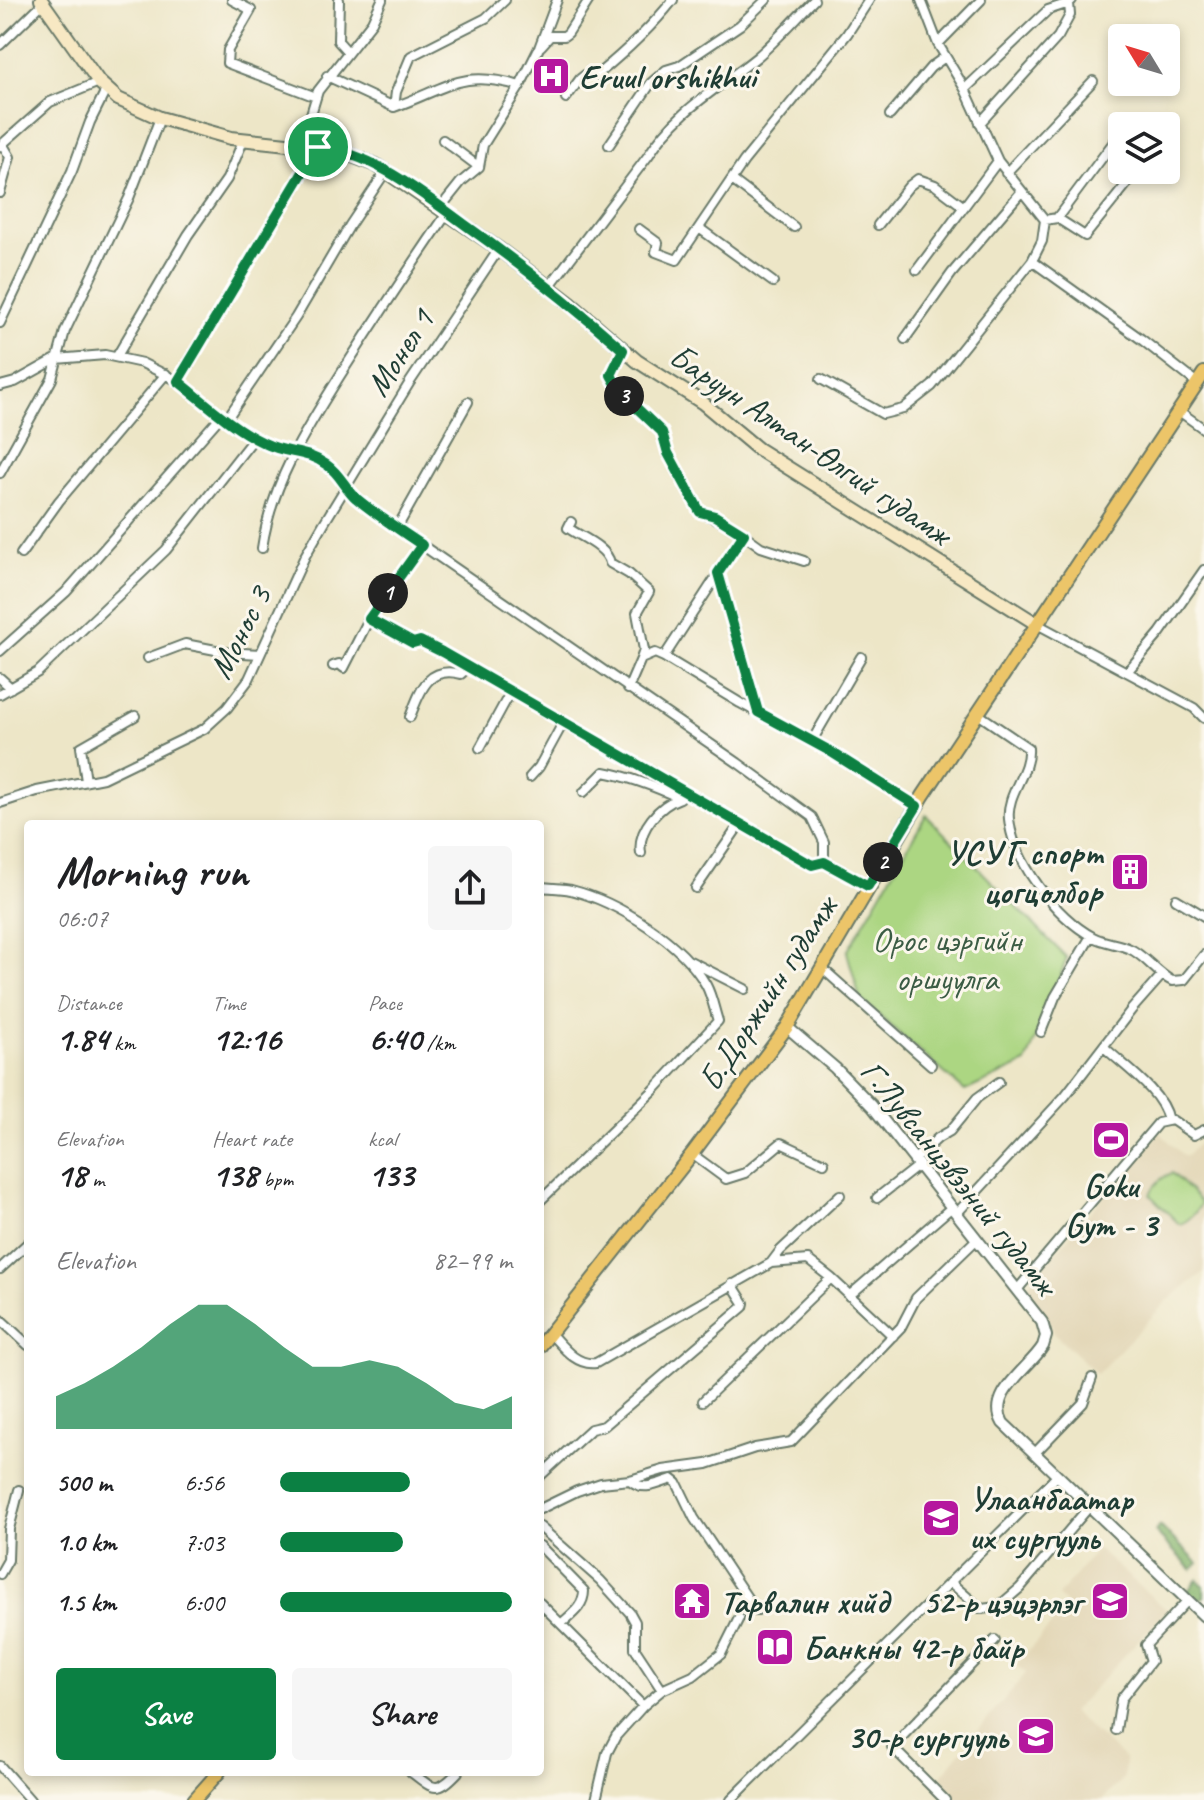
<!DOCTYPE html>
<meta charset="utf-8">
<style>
:root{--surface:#fff;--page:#f6f6f6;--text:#202124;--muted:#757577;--accent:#0b8043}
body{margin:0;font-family:Caveat,sans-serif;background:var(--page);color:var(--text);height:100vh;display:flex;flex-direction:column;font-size:30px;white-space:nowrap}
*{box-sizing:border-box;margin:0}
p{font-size:26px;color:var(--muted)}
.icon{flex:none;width:44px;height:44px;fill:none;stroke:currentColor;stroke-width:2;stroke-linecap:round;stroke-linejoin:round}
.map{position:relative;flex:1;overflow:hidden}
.details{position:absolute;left:24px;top:820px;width:520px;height:956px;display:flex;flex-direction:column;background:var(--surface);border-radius:8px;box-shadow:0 4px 12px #0003}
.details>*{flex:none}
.needle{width:52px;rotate:308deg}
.fabs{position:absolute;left:1108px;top:24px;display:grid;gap:16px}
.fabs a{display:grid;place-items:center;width:72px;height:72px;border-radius:8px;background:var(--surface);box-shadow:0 4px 12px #0003;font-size:40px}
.pin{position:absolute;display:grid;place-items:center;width:68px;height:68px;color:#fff;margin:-34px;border:4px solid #fff;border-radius:50%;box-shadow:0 2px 8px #0007}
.km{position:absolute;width:40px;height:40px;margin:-20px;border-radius:50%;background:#222;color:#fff;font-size:22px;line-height:40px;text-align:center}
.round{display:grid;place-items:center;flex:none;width:84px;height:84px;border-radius:8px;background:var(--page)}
.head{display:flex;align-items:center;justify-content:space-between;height:136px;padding:0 32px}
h1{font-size:44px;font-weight:800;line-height:60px}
.metrics{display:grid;grid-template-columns:repeat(3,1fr);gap:12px;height:136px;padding:8px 32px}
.metrics div{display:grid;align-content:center}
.metrics b{font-size:34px;font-weight:800}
.metrics small{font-size:22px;font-weight:400}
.metrics p{font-size:22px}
.chart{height:224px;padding:16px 32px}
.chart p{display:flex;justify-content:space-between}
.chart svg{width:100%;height:144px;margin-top:8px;fill:var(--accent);opacity:.7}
.cta{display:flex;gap:16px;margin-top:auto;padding:16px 32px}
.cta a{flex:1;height:92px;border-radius:8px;background:var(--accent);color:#fff;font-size:32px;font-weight:800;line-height:92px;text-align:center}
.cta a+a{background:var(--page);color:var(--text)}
ul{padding:0 32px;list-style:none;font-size:26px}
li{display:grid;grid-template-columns:128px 96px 1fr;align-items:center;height:60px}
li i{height:20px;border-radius:10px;background:var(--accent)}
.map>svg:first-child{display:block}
.built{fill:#e3d7b7}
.green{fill:#acd682;stroke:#668a5b;stroke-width:2}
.forest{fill:#89b770;stroke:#547a52;stroke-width:2}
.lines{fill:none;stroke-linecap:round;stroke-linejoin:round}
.minor-casing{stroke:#677867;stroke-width:12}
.tertiary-casing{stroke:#677867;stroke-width:14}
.secondary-casing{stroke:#677867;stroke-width:16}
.primary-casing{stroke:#677867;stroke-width:16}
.minor{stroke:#fff;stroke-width:8}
.tertiary{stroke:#fff;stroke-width:10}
.secondary{stroke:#f7e8c3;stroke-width:12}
.primary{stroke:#ecc569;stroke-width:12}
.route-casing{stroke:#fff;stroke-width:16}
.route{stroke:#0b8043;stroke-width:10}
.labels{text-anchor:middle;stroke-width:6;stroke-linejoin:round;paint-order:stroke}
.poi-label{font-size:34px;font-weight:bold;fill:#1f3d34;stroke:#fbf7ec;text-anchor:start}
.street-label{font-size:34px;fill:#1f3d34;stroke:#fbf7ec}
.park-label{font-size:34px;fill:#3b5c44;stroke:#fbf7ec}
</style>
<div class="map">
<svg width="1204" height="1800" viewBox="0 0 1204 1800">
<rect width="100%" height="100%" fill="#fbf7ec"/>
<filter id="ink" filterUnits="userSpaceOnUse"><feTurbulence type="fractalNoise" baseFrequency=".0125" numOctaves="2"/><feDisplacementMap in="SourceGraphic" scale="16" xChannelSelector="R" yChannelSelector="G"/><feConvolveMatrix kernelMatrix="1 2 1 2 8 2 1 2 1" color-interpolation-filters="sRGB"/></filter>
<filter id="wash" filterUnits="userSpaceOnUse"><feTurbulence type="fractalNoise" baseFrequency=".006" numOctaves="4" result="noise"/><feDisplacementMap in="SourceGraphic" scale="32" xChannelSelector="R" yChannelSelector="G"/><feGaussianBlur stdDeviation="1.8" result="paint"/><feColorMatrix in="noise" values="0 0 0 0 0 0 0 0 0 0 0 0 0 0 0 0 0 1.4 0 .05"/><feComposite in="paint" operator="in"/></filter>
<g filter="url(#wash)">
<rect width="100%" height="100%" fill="#ede6c7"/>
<path class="built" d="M1159 1132 1185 1157 1204 1139V1272L1167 1301 1097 1374 1053 1332 1052 1325 1026 1287Z
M1097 1549 1167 1610 1072 1712 1125 1759 1124 1777 1102 1800H955L936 1782 1026 1673 1016 1665 1068 1606 1058 1596Z"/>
<path class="green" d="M926 815 1067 958 1026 1063 965 1091 860 999 847 952Z
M1172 1173 1201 1202C1199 1210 1187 1223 1179 1224L1150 1195C1152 1186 1163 1176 1172 1173Z"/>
<path class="forest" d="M1160 1526 1198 1563 1192 1570 1155 1532Z
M1197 1579 1204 1586V1597C1197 1601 1192 1599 1187 1592Z"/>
</g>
<g filter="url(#ink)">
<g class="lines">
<g class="minor-casing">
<path id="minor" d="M232 0 251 10 228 50 227 63 316 97
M339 0 338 41 347 51
M921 0 938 44 965 89 998 161 1045 220 1042 241 1032 261 1141 339 1197 383
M938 44 981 0
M0 45 43 3
M541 46 550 36H564L568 33 589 0
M327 76 394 107C446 89 461 68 520 86
M965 89 1048 10 1069 3
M566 98 580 79 589 72 597 75C625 52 651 28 673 0
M394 107 396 92 411 56 486 18 505 0
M890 115 931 67 945 57
M980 123 1058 37 1070 15 1069 3 1072 0
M1126 126 1132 117
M443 140 479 167
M302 144 318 91 372 22 382 0
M609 145 651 83 666 70 679 66 740 25 766 0
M0 146 50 102 99 82
M1006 173 1093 81
M732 180 794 227
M0 193 10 157 3 145
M441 207 461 182 479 167 483 145 520 86 539 48 557 0
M1057 218 1085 236 1138 170
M1045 220 1057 218 1122 131
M878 225 909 186 918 179 935 185 964 207
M699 228 773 282
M639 229 658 243 656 252 677 260 744 161 847 34 869 0
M917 270 998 161
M549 287 648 156C677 110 716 90 757 57 777 40 795 19 814 0
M0 323 72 171 90 122 106 90
M905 339 952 273 1022 191
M623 350 611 375 621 393 662 432 668 453 700 512 729 524 761 547 804 561
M117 356 188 235 227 179 243 141
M821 379 883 414 903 409 932 386 1032 261
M178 381 318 147
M0 386 15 382 56 359 105 355 142 363 178 381 226 420 262 443 287 452H303L328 466 341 477 353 496 397 528 738 763 812 817 824 842V862L868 886
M1179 411 1204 429
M226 420 296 317 350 225 386 171
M0 473 52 379 65 331 129 198 160 118
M571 522 568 528C581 537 607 547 610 563L629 574 649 592 637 613 644 650 641 659
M397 528 468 402
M744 534 664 657 740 703 828 750 917 806
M262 548C272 480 310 423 346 366 379 314 413 263 448 212
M21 554 59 501 166 374
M718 573 758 712
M369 619 413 643 420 641 442 652 812 865 824 862
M1037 624 1194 708 1204 718
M0 651 66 592 221 416
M148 658 185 644 226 652 260 654
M333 666 339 664 344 668 369 619 422 545
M1127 672 1160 633 1204 570
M0 678 11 688
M628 689 641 659 655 653 664 657
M0 694 38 672 166 550 254 438
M978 714 1028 748C1030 773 1006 793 1009 819 1013 861 1056 917 1093 937 1104 943 1116 943 1128 948 1144 954 1156 973 1172 981L1184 980 1204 955
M410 717C420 692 427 665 461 674L467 668
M812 741 861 657
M480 748 510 693
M530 777 539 767 563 723
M86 781 81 747 135 716
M584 792 604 772C631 777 656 787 680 798
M0 803 37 791 103 778 204 729 227 708 249 679 305 556 324 523 410 382 499 249
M641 853C637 829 660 805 680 798
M540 887C550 888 561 888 571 890 618 902 682 942 706 985 712 996 714 1009 718 1021L654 1090 540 1201
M696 888 740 824
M1176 899 1204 916
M690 961 745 989
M822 968 931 1065
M1041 1032 1055 997 1091 936
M1104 1047C1125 1067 1162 1091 1168 1120
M692 1154 726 1179 745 1173 781 1143 824 1163
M915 1159 938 1138 950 1131 977 1098 999 1082
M877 1198 919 1165
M957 1213 1065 1096 1132 1009 1162 975
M771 1263 780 1251 840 1195
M0 1269 28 1243
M1017 1290 1158 1123 1172 1120 1194 1135 1204 1130
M849 1296 952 1207
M0 1319 28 1345
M550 1333C563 1347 576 1366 596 1363L771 1263 808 1260 831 1278
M703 1401 831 1278 893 1336
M1034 1454 1083 1403 1092 1378
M540 1476 591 1429 604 1426 743 1307 744 1303 732 1284
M630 1480C643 1492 657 1484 672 1479L677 1483 694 1518 756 1611
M540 1509 577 1491 601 1483 630 1480 663 1470 707 1464 755 1448 791 1442 901 1327 916 1298 977 1239
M540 1527 600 1580 630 1613 635 1622V1649L662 1690
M540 1546 584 1591C584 1606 572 1614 561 1624
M0 1574 8 1560 9 1529 19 1490
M950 1582 981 1609 998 1607 1020 1588 1089 1507
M540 1603 643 1706
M1116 1730 1121 1699 1151 1661 1146 1645 1188 1600
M0 1766 30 1800
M411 1772C434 1790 437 1794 458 1772
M596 1800 607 1753 616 1736 643 1706 662 1690 693 1676 721 1654 739 1618
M731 1800 1057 1476
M945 1800 892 1747 995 1640"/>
</g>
<g class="tertiary-casing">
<path id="tertiary" d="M787 1027 835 1068 872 1106 1042 1322 1046 1336 1043 1346C1029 1369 986 1394 1003 1423L1204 1616"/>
</g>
<g class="secondary-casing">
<path id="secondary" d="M41 0 99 82 118 99 160 118 231 138 334 149 376 165 499 249 570 303 637 361 703 403 758 449 1037 624"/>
</g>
<g class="primary-casing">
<path id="primary" d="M540 1346 692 1154 787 1027 923 796 1204 373
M194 1800 219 1772"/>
</g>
<use href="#minor" class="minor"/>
<use href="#tertiary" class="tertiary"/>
<use href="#secondary" class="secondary"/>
<use href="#primary" class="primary"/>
</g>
</g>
<g class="lines" filter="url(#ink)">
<g class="route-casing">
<path id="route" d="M318 147C373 153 420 192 464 224 519 263 572 305 623 350L611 375 621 393 662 432 668 453 700 512 715 516 744 534 718 573 758 712 828 750 917 806 868 886 824 862 812 865 442 652 420 641 413 643 369 619 422 545C400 530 376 515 356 498 345 488 340 474 327 465 305 449 288 455 264 443 232 428 206 403 178 381Z"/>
</g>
<use href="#route" class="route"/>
</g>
<defs>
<g id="hospital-square" transform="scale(2)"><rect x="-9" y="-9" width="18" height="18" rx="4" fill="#b5179e" stroke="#fbf7ec"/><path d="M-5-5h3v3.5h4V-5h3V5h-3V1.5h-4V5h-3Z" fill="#fff"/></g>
<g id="building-square" transform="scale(2)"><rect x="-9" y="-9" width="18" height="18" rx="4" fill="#b5179e" stroke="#fbf7ec"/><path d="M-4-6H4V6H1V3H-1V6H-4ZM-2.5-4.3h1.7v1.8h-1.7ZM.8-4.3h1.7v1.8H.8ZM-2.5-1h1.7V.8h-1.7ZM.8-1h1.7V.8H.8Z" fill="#fff"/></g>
<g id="stadium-square" transform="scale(2)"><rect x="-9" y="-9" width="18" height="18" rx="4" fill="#b5179e" stroke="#fbf7ec"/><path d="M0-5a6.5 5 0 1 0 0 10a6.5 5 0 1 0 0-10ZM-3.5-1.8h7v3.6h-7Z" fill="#fff"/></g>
<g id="university-square" transform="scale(2)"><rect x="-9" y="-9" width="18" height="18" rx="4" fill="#b5179e" stroke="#fbf7ec"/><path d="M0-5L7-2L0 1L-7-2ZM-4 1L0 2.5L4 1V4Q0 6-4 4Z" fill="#fff"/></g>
<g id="temple-square" transform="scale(2)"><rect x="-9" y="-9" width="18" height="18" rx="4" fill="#b5179e" stroke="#fbf7ec"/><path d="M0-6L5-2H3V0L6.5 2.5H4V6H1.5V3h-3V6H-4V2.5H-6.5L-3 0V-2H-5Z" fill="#fff"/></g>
<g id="school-square" transform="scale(2)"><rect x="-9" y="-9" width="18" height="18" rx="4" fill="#b5179e" stroke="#fbf7ec"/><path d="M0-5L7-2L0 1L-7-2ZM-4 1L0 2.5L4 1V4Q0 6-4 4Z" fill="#fff"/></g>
<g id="library-square" transform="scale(2)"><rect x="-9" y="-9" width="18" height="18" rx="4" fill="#b5179e" stroke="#fbf7ec"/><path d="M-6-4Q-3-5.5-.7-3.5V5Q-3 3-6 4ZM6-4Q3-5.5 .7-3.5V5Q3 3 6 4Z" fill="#fff"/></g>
</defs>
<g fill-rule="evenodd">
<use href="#hospital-square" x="551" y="76"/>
<use href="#building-square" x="1130" y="872"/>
<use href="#stadium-square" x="1111" y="1140"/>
<use href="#university-square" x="941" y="1518"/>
<use href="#temple-square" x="692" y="1601"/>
<use href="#school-square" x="1110" y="1601"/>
<use href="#library-square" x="775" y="1647"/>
<use href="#school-square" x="1036" y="1736"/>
</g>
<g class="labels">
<g class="poi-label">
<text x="579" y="88">Eruul orshikhui</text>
<text x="1102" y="864" text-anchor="end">УСУГ спорт<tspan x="1102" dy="39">цогцолбор</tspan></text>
<text x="1111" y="1197" text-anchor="middle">Goku<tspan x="1111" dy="39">Gym - 3</tspan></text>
<text x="969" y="1510">Улаанбаатар<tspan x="969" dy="39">их сургууль</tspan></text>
<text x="720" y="1613">Тарвалин хийд</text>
<text x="1082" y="1613" text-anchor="end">52-р цэцэрлэг</text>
<text x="803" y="1659">Банкны 42-р байр</text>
<text x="1008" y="1748" text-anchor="end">30-р сургууль</text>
</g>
<g class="street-label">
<text transform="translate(399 352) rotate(-57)" y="12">Монел 1</text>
<text transform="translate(811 444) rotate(34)" y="12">Баруун Алтан-Өлгий гудамж</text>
<text transform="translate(239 632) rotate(-63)" y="12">Монос 3</text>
<text transform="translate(767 993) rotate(-57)" y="12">Б.Доржийн гудамж</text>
<text transform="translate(960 1177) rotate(51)" y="12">Г.Лувсанцэвээний гудамж</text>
</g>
<g class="park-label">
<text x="947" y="951">Орос цэргийн<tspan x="947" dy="39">оршуулга</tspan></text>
</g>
</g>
</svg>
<div class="fabs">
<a><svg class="needle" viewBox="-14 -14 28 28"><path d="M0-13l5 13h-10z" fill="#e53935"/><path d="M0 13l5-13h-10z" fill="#757577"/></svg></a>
<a><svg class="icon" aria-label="layers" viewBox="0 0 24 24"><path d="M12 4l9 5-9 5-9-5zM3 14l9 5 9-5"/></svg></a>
</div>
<div class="pin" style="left:318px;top:147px;background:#1e9e55"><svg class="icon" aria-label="arrive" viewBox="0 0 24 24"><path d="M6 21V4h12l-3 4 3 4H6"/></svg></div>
<b class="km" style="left:388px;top:593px">1</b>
<b class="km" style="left:883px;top:862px">2</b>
<b class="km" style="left:624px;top:396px">3</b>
<section class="details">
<div class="head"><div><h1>Morning run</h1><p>06:07</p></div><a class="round"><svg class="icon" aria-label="share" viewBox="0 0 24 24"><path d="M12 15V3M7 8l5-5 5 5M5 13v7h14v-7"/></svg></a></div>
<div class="metrics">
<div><p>Distance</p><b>1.84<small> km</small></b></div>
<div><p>Time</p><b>12:16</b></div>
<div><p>Pace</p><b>6:40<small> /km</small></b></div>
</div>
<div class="metrics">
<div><p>Elevation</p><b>18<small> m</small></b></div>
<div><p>Heart rate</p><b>138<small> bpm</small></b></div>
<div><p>kcal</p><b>133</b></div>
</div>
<div class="chart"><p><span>Elevation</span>82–99 m</p>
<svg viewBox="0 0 160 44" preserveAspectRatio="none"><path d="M0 44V34L10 30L20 25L30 19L40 12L50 6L60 6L70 12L80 19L90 25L100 25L110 23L120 25L130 30L140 36L150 38L160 34V44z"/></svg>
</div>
<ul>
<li><b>500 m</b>6:56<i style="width:56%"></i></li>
<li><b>1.0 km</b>7:03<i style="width:53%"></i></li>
<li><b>1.5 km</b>6:00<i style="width:100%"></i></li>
</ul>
<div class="cta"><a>Save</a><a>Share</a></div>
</section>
</div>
